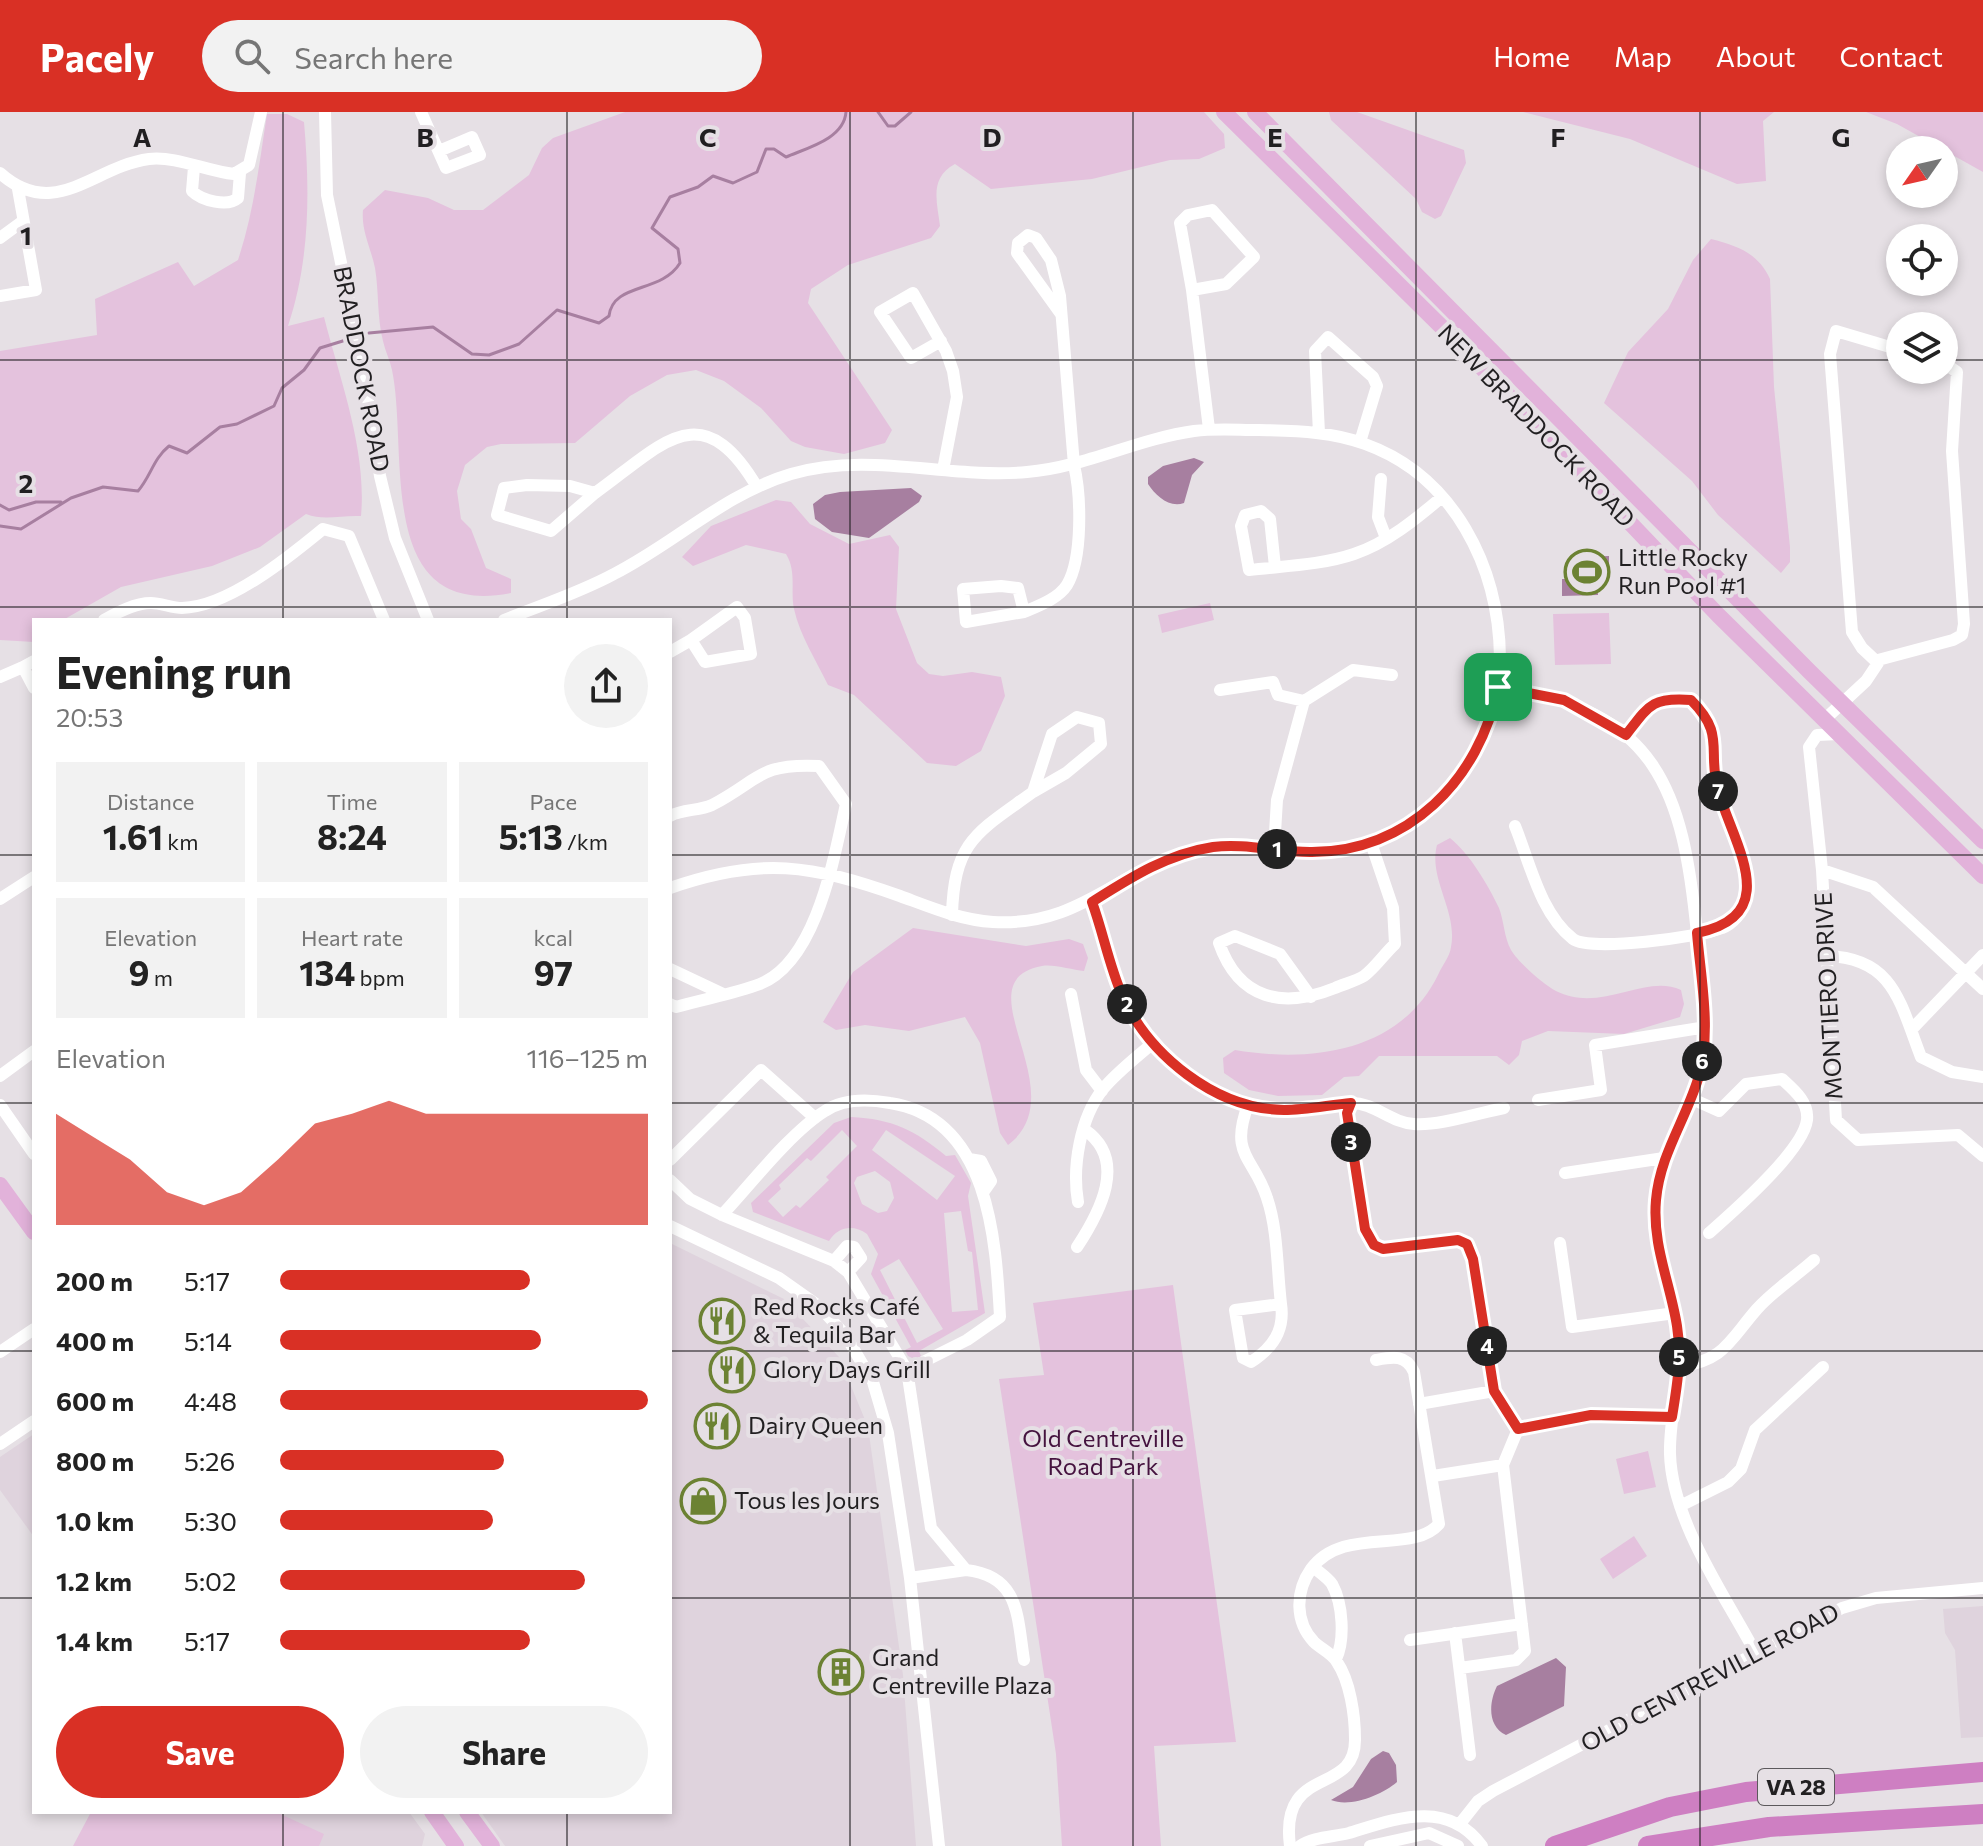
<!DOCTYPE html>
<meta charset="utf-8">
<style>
:root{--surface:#fff;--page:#f2f2f2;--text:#222;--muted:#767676;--accent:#d93025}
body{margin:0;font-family:Commissioner,sans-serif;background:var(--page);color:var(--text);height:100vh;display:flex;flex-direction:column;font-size:30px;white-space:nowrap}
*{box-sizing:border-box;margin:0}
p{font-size:26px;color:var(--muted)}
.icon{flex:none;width:44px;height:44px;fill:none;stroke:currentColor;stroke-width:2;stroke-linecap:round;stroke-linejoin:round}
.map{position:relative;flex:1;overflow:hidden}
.side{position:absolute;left:32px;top:506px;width:640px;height:1196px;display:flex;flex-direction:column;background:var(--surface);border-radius:0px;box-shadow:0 4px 12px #0003}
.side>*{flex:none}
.needle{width:52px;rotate:236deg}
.buttons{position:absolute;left:1886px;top:24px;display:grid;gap:16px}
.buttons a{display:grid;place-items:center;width:72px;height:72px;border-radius:50%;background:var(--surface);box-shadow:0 4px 12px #0003;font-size:40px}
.pin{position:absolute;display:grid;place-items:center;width:68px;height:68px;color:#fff;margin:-34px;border-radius:16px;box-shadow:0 4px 12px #0006}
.km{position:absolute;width:40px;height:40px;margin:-20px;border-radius:50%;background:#222;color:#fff;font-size:22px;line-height:40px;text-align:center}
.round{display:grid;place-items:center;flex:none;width:84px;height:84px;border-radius:42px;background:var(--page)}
.overview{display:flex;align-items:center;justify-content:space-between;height:136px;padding:0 24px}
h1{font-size:44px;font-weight:700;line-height:60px}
.figures{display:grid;grid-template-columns:repeat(3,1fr);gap:12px;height:136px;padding:8px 24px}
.figures div{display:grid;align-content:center;border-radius:0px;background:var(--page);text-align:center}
.figures b{font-size:34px;font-weight:700}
.figures small{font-size:22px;font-weight:400}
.figures p{font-size:22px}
.chart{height:224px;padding:16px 24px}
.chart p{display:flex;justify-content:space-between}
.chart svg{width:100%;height:144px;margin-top:8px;fill:var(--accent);opacity:.7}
.primary-button{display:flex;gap:16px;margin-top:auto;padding:16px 24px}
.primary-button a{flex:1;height:92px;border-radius:48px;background:var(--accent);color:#fff;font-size:32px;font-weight:700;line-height:92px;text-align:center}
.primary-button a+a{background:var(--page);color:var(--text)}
ul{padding:0 24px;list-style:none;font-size:26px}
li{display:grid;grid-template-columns:128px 96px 1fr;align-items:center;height:60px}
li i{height:20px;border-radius:10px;background:var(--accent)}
header{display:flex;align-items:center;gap:48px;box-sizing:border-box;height:112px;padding:0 40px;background:var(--accent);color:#fff}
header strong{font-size:38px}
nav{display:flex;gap:44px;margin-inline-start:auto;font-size:28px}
.search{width:560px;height:72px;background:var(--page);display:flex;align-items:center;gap:20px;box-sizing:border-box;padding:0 28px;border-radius:44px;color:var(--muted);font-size:30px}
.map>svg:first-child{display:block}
.built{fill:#dfd3dd}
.green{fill:#e4c2dd;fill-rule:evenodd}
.water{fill:#a77fa0}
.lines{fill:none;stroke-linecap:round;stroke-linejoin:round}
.stream{stroke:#a77fa0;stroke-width:3}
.minor{stroke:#fff;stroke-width:12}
.major{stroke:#e2b2da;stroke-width:16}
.highway{stroke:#ce7fc2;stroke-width:20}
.route-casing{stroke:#fff;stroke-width:16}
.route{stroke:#d93025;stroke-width:10}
.grid{fill:none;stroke:#211f21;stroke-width:2;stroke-opacity:0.55}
.labels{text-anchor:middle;stroke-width:8;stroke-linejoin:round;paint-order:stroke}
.shield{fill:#e6e0e5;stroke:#5c595c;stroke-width:2}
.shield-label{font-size:22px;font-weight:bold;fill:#211f21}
.street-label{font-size:24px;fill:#211f21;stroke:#e6e0e5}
.poi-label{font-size:24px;fill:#211f21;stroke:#e6e0e5;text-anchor:start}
.park-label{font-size:24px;fill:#45133f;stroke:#e6e0e5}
.grid-label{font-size:26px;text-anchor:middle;font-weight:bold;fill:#211f21;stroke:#e6e0e5;stroke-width:8;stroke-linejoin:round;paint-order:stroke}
</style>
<header>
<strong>Pacely</strong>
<div class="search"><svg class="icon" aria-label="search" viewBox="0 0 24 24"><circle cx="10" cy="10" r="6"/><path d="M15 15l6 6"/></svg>Search here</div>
<nav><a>Home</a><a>Map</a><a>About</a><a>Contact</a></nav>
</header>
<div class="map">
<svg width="1983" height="1734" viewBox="0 0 1983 1734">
<rect width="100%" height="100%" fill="#e6e0e5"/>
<path class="built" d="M670 1131 784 1187 839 1245 868 1315 903 1563 916 1734H505L481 1700H670Z
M34 1322V1425L0 1378V1345Z
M1983 1494V1625L1961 1626 1955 1538 1945 1521 1943 1497Z
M273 1700H409L425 1722 422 1734H318Z"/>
<path class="green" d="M625 0H1204L1224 22 1225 36 1199 47 1170 48 1092 67 991 77 955 52C929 66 937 89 940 114L931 126 848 153 811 177 808 191 892 318 885 331 844 342 805 335 791 329 761 296 724 269 696 258 667 263 630 284 575 331 501 332 487 335 465 353 457 379 461 407 471 417 486 456 511 467V481C373 508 409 339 392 258 390 248 385 239 383 229 377 206 379 180 375 156 371 136 361 119 363 98L385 78 428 86 454 98H483L529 63 542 36 553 26Z
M1329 0H1357L1464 38 1466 51 1441 104 1435 107 1422 100 1416 87 1331 8Z
M1523 0H1774L1763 9 1766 69 1737 72 1630 27Z
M1866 0H1983V60L1897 12Z
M267 2H287L304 10C310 79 310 148 288 214L324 205C340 268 367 338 361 404 341 403 324 409 306 402L260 435 212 454 121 475 63 508H34V530L0 528V239L97 223 95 187 178 150 194 174 238 148C254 99 259 53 267 2Z
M1711 127C1738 134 1758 141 1770 167L1774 275 1790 435V450L1781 461 1718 403 1692 369 1604 291 1628 240 1668 197 1693 148Z
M776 388 791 390 810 412 849 432 890 423 899 435 896 497 917 551 929 562 943 564 972 560 1001 565 1005 584 981 639 956 654 927 651 854 583 828 573C816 548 800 524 794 497 790 478 797 460 786 442L746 433 693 454 682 445 711 414Z
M1210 491 1214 508 1162 521 1158 503Z
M1609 501 1611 552 1555 553 1553 502Z
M1450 726C1470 742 1488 773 1499 796 1504 809 1504 825 1511 838 1518 850 1544 873 1556 879 1601 902 1645 861 1681 878L1684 892 1680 905 1624 922 1548 919 1522 929 1519 943 1509 953 1497 944H1379L1359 964 1344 965 1322 983 1278 984 1249 978 1224 961 1223 946 1235 938C1312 951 1400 940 1438 863 1442 854 1450 844 1451 835 1458 799 1428 767 1437 733Z
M913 816 1026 834 1069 827 1083 832 1088 846 1084 859C1072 858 1054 852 1042 854 959 869 1078 980 1008 1033L1000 1021 980 931 965 905 909 919 865 913 836 918 823 910 853 860Z
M851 1005C892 1007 915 1018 946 1044L955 1043 971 1071 968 1084 985 1201 919 1239 921 1244 916 1248 908 1244 905 1238 911 1235 871 1162 878 1142 867 1122C853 1112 838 1115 829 1129L753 1100 751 1091 834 1011ZM842 1018 857 1034 826 1065 829 1068 800 1096 796 1093 783 1105 768 1089 781 1077 779 1073 807 1046 811 1049ZM886 1018 955 1064 937 1088 872 1038ZM875 1059 890 1070 894 1086 887 1099 878 1101 862 1092 854 1071 857 1065ZM961 1099 968 1139 972 1140 978 1198 952 1200 944 1101ZM899 1147 943 1217 917 1231 880 1158Z
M1173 1173 1236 1630 1154 1634 1161 1734H1062L1056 1642 999 1267 1044 1263 1033 1191Z
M1648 1339 1656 1375 1624 1382 1616 1347Z
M1634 1424 1647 1444 1613 1467 1600 1447Z
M91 1700H276L324 1722 319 1734H73Z"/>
<path class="water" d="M1194 346 1204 350 1192 363 1184 391C1169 396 1156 384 1148 372V365L1163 354Z
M911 376 922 384 919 390 869 426 832 420 815 407 813 392 825 383 840 380Z
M1609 444V453L1597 454 1598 483 1562 484V467H1578L1577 445Z
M1556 1546 1566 1555 1564 1594 1506 1623C1487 1614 1489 1590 1497 1574Z
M1383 1639 1389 1641 1396 1653 1397 1670C1382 1683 1350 1696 1331 1688L1353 1675 1371 1647Z"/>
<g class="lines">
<path class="stream" d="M878 0 888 14H895L911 0
M369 221 433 215 472 242 489 243 519 232 557 198 599 211 609 204C613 170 661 182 680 151L678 137 652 116 670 85 698 75 713 64 733 71 757 60 766 37H774L786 45C807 36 844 27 846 0
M0 393 9 398 36 390H61
M0 414 21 417 71 386 103 375 138 379C151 364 153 347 169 334L187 341 220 315 237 312 274 294 282 276 304 258 320 236 346 228"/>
<path class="minor" d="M325 0 327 83 363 257 380 364 395 426 428 508
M421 0 446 56 480 43 472 25 439 39
M194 55 192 79C202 89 228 95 238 86L240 61
M0 61C55 110 94 54 149 47 177 44 206 59 234 62L249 53 261 0
M0 126 23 109
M1192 178 1226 172 1254 145 1212 98 1188 103 1180 111 1192 178 1209 317
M0 184 36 178 18 77
M941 229 911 246 880 200 913 181 946 239 953 259 957 285 943 358
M1319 321 1315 239 1328 225 1373 265 1377 274 1360 330
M1381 367 1378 405 1386 426
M527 373 570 374 595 381 551 419 497 403 504 376Z
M595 381C661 334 701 280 757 375
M1275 455 1270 407 1261 399 1245 403 1241 414 1249 458C1283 454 1322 453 1354 442 1387 431 1416 407 1442 385
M1001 474 1018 476 1024 500 966 510 963 477Z
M737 495 745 506 751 542 705 550 691 528Z
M1024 500C1038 494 1058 487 1067 473 1083 446 1081 383 1074 353L1060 184 1051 148 1036 126 1028 123 1018 131 1017 141 1061 202
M104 508C118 500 135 491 151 491 161 491 172 496 182 496 228 495 289 445 323 417L349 424 384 508
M504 508C541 493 579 481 614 462 675 431 724 382 791 362 870 339 948 367 1027 360 1085 355 1137 327 1194 319 1216 316 1237 318 1259 318 1294 319 1331 319 1365 332 1454 364 1499 455 1500 546 1500 619 1460 687 1394 720 1325 755 1263 723 1193 739 1117 757 1082 815 993 810 960 808 930 795 900 784 812 753 761 744 670 776
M670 540 691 528
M1878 548 1953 528 1962 523 1964 512 1952 339 1957 260 1944 251
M34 549 23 555 34 576
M0 565 23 555
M1498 575C1658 597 1683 678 1697 822 1701 864 1710 908 1702 949 1690 1007 1654 1046 1655 1110 1656 1151 1676 1187 1679 1228 1682 1266 1669 1303 1670 1342 1672 1409 1724 1482 1755 1540
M1220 578 1273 570 1278 583 1304 589
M1077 605 1099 611 1101 632 1066 661 1033 680 1052 622Z
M1824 608 1866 569 1878 551 1862 536 1852 520 1830 242 1836 219 1900 238
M1839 622 1817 623 1809 635 1822 758 1836 1008 1858 1028 1958 1023 1983 1044
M670 704C683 697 699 699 712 693 760 668 758 651 819 654L846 692C834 745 817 849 760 872 734 882 703 887 676 895L670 892
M1515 714C1530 751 1540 801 1573 827 1590 840 1700 825 1722 816 1733 812 1743 800 1745 789 1753 747 1727 715 1718 678 1707 637 1726 623 1691 588 1652 586 1649 593 1626 623
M1274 737 1277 688 1304 589 1353 558 1392 563
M1822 758 1873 775 1983 877
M0 787 34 765
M1092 790C1103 820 1109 853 1122 883 1149 943 1215 997 1283 998 1306 999 1328 991 1350 991 1374 990 1391 1011 1414 1012 1439 1014 1478 1001 1504 996
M952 803C954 728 978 720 1033 680
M1827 844C1894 846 1900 891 1921 945L1952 960 1983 965
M670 857 723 882
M1071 882 1086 958 1102 979
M1311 885 1280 842 1235 824 1219 831C1239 888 1283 897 1335 876 1344 872 1356 869 1364 864 1375 856 1385 841 1395 832L1393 796 1371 731
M1911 918 1983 843
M0 964 34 939
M1690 986 1719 999 1746 972 1782 967C1794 978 1809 990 1807 1008 1803 1039 1733 1100 1709 1121
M1538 988 1601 978 1595 933 1706 915
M1351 991 1347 1001 1368 1126 1383 1137 1458 1128 1467 1132 1473 1147 1494 1279 1518 1317
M0 993 34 1042
M1248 993C1229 1044 1254 1045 1267 1086 1278 1118 1277 1158 1281 1192L1235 1198 1243 1246 1251 1250C1273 1236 1285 1218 1281 1192
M969 1047 981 1049 991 1069 984 1079
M670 1048 761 958 815 1006
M1565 1061 1664 1046
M670 1068 690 1087 722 1103 834 1149 848 1160 907 1258 931 1416 966 1458 910 1466
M1078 1090C1072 1055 1080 1006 1103 977 1117 960 1137 945 1154 930
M722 1103C750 1073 791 1020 825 999 844 986 868 987 890 991 989 1006 996 1128 1000 1205L967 1228 907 1258
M670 1114 779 1166 820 1195 846 1224 873 1270 888 1321 910 1466 939 1734
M1560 1131 1572 1215 1675 1201
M1077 1135C1100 1100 1128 1048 1085 1018
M834 1149 847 1134 854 1135 861 1146 848 1160
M0 1240 34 1217
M1679 1255C1725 1248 1729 1229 1757 1197 1773 1179 1796 1164 1814 1148
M1419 1292 1494 1279
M1518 1317 1591 1303 1672 1305
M0 1332 34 1309
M1433 1364 1503 1353
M1680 1394 1728 1370 1741 1357 1755 1318 1823 1255
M1313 1455C1319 1460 1328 1466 1332 1472 1343 1492 1345 1528 1336 1547
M966 1458C1020 1464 1017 1504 1024 1548
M1455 1521 1470 1643
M1410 1528 1522 1512
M1460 1556 1516 1548 1525 1539 1503 1353 1518 1317
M1459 1713 1478 1689 1493 1679 1842 1496 1876 1486 1983 1476
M1290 1734C1279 1651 1356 1685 1355 1627 1355 1603 1350 1569 1337 1550 1332 1541 1321 1537 1314 1530 1295 1510 1295 1480 1311 1457 1343 1413 1412 1443 1439 1412L1414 1260C1406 1242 1392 1245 1376 1248
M1300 1734C1313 1725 1333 1725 1349 1721 1395 1707 1447 1686 1482 1734
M1370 1734 1429 1721 1458 1734"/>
<path class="major" d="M1224 0 1463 236 1718 503 1983 764
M1255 0 1810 560 1983 729
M0 1073 34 1120
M432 1700 456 1734
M467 1700 492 1734"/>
<path class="highway" d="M1555 1734 1670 1695 1746 1680 1983 1660
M1648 1734 1769 1715 1983 1702"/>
</g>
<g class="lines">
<g class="route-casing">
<path id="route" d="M1498 575 1564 588 1626 623C1649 593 1652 585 1691 588 1726 623 1707 637 1718 678 1733 732 1785 803 1697 821 1701 869 1712 920 1698 967 1685 1009 1660 1043 1656 1088 1652 1133 1670 1170 1677 1214 1682 1245 1677 1275 1672 1305L1591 1303 1518 1317 1494 1279 1473 1147 1467 1132 1458 1128 1383 1137 1374 1133 1365 1117 1347 1001 1351 991C1329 993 1306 998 1284 998 1215 997 1149 943 1122 883 1109 853 1103 820 1092 790 1130 766 1167 742 1213 735 1245 731 1277 740 1310 740 1408 741 1480 667 1498 575Z"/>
</g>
<use href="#route" class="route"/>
</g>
<path class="grid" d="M283 0V508M567 0V508M850 0V1734M1133 0V1734M1416 0V1734M1700 0V1734M0 248H1900M1944 248H1983M0 495H1983M0 743H34M670 743H1983M0 991H34M670 991H1983M0 1239H34M670 1239H1983M0 1486H34M670 1486H1983M283 1700V1734M567 1700V1734"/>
<defs>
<g id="stadium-ring" transform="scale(2.3)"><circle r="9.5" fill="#e6e0e5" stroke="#6c8233" stroke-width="1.5"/><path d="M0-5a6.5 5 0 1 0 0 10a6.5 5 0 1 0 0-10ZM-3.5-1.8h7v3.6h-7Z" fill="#6c8233"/></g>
<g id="restaurant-ring" transform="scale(2.3)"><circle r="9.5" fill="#e6e0e5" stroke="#6c8233" stroke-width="1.5"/><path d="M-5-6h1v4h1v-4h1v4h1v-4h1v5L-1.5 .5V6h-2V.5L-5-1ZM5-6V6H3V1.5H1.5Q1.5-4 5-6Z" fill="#6c8233"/></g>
<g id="shop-ring" transform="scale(2.3)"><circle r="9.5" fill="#e6e0e5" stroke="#6c8233" stroke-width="1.5"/><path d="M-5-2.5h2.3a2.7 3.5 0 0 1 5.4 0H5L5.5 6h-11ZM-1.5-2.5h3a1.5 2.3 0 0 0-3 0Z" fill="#6c8233"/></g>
<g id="building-ring" transform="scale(2.3)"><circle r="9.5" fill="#e6e0e5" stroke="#6c8233" stroke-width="1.5"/><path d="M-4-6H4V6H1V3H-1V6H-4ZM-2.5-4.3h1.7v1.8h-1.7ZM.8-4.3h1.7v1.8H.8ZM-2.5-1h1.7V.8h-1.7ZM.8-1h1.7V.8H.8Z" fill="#6c8233"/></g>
</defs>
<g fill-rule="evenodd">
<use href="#stadium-ring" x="1587" y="460"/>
<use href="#restaurant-ring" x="722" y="1209"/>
<use href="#restaurant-ring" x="732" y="1258"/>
<use href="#restaurant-ring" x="717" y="1314"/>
<use href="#shop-ring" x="703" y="1389"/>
<use href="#building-ring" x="841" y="1560"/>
</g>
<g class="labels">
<rect class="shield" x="1758" y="1657" width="76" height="36" rx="6"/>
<g class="shield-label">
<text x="1796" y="1683">VA 28</text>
</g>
<g class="street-label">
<text transform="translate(361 257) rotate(79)" y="8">BRADDOCK ROAD</text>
<text transform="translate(1536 314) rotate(46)" y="8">NEW BRADDOCK ROAD</text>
<text transform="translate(1829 884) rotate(-93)" y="8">MONTIERO DRIVE</text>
<text transform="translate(1710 1566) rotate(-28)" y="8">OLD CENTREVILLE ROAD</text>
</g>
<g class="poi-label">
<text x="1618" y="454">Little Rocky<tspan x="1618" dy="28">Run Pool #1</tspan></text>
<text x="753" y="1203">Red Rocks Café<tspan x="753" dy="28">&amp; Tequila Bar</tspan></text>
<text x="763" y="1266">Glory Days Grill</text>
<text x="748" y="1322">Dairy Queen</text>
<text x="734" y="1397">Tous les Jours</text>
<text x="872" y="1554">Grand<tspan x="872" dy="28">Centreville Plaza</tspan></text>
</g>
<g class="park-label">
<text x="1103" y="1335">Old Centreville<tspan x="1103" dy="28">Road Park</tspan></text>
</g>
</g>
<g class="grid-label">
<text x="142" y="35">A</text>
<text x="425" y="35">B</text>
<text x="708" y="35">C</text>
<text x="992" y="35">D</text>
<text x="1275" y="35">E</text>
<text x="1558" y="35">F</text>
<text x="1841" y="35">G</text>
<text x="26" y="133">1</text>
<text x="26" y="381">2</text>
</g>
</svg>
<div class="buttons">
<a><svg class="needle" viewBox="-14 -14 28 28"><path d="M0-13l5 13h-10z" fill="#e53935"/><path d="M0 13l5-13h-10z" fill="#767676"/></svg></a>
<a><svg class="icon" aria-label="locate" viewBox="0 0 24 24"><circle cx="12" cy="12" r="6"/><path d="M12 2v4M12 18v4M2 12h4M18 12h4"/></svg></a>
<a><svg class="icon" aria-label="layers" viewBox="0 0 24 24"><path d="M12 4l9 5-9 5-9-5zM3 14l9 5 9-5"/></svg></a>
</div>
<div class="pin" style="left:1498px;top:575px;background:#1e9e55"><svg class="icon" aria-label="arrive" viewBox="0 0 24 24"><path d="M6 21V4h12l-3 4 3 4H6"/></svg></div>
<b class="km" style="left:1277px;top:737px">1</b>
<b class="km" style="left:1127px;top:892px">2</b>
<b class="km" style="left:1351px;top:1030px">3</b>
<b class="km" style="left:1487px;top:1234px">4</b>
<b class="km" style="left:1679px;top:1245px">5</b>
<b class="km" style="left:1702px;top:949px">6</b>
<b class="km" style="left:1718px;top:679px">7</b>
<section class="side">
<div class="overview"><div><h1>Evening run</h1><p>20:53</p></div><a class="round"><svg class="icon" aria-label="share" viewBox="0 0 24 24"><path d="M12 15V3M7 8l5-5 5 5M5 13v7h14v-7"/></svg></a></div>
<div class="figures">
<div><p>Distance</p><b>1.61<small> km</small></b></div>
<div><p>Time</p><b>8:24</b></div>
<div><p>Pace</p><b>5:13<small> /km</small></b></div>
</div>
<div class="figures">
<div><p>Elevation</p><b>9<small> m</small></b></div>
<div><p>Heart rate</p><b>134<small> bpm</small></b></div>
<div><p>kcal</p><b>97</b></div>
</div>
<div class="chart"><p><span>Elevation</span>116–125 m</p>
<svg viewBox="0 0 160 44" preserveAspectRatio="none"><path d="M0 44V10L10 17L20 24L30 34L40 38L50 34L60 24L70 13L80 10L90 6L100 10L110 10L120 10L130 10L140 10L150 10L160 10V44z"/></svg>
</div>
<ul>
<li><b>200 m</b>5:17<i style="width:68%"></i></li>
<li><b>400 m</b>5:14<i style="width:71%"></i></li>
<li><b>600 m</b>4:48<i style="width:100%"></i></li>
<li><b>800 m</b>5:26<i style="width:61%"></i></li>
<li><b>1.0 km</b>5:30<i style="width:58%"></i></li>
<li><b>1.2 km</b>5:02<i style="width:83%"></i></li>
<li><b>1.4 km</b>5:17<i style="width:68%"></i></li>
</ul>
<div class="primary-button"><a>Save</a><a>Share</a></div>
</section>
</div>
